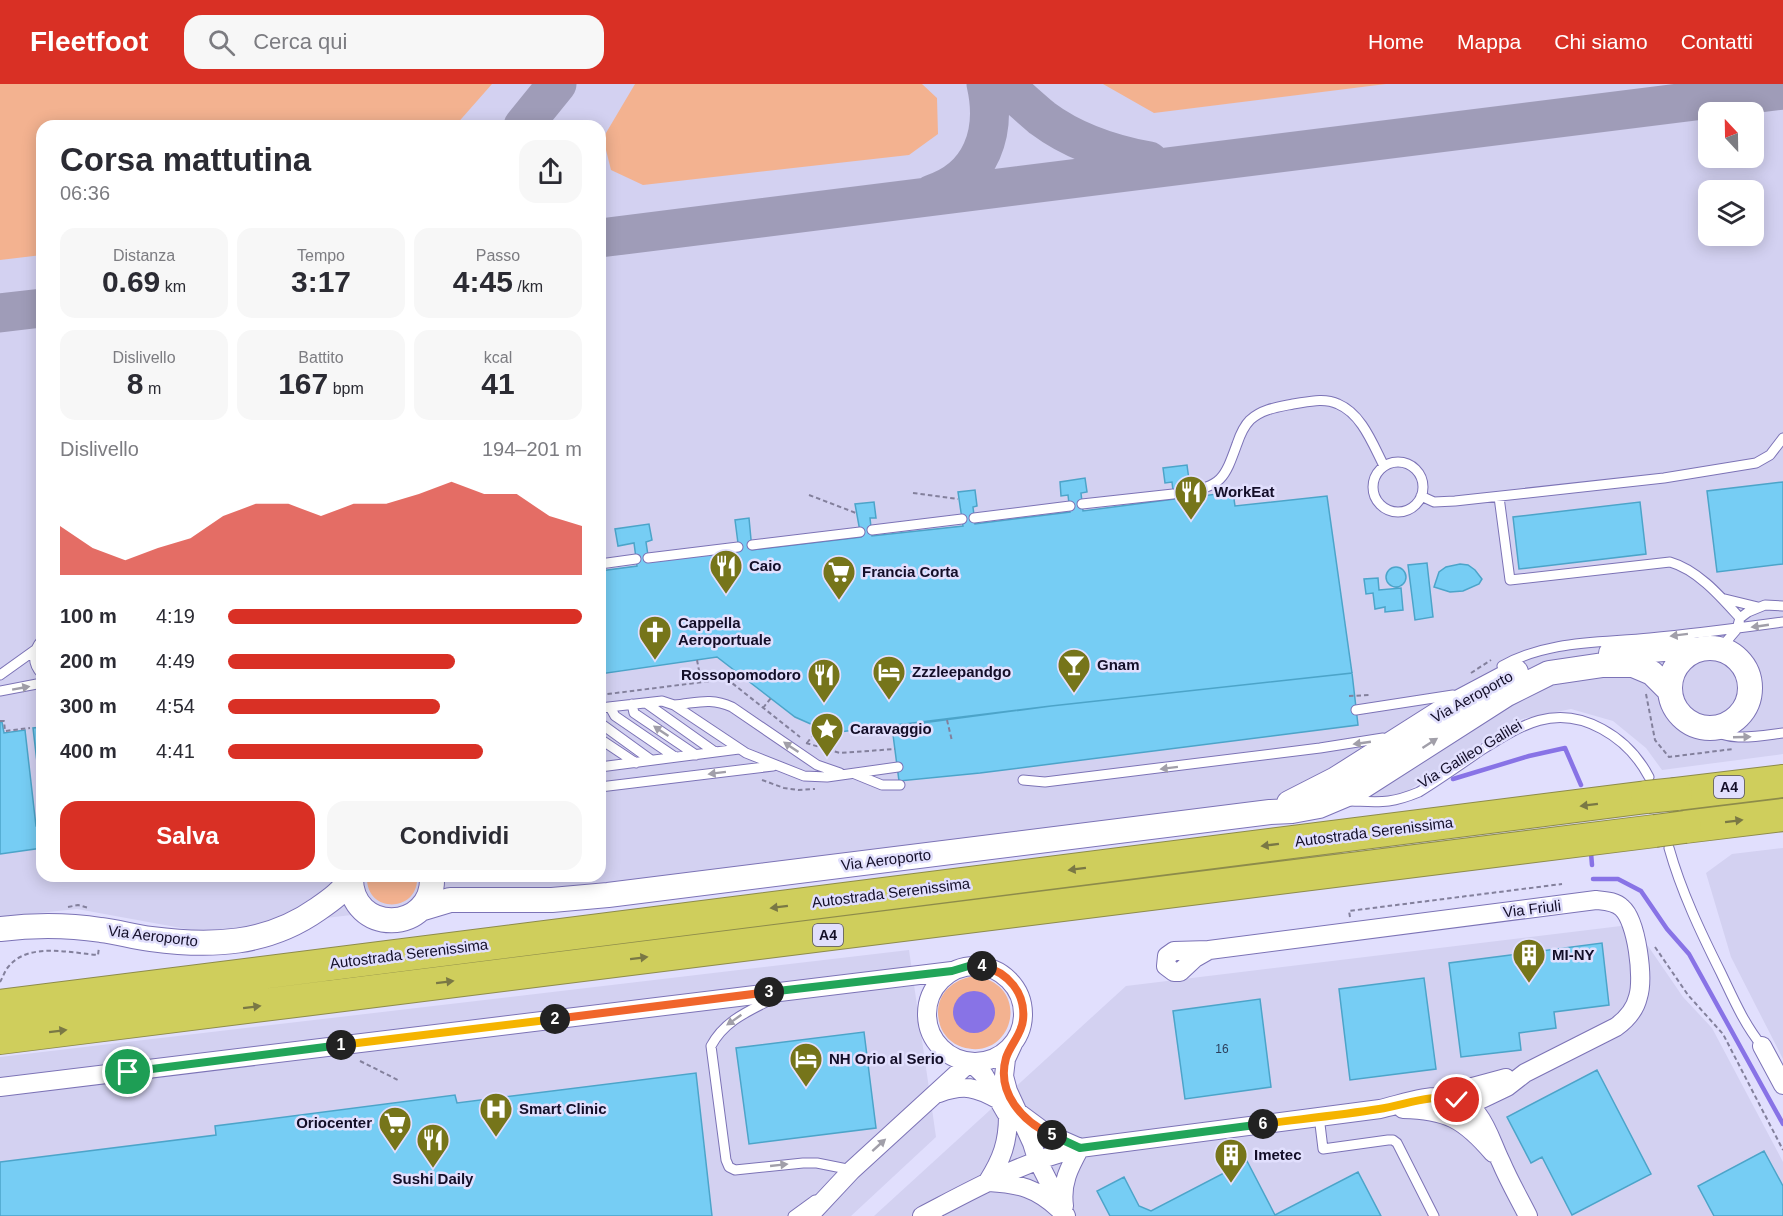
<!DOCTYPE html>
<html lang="it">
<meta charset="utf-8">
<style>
:root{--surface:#fff;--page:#f7f7f7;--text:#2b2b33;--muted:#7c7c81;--accent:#d93025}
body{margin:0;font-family:Helvetica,sans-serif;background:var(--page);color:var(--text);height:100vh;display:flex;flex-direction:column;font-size:22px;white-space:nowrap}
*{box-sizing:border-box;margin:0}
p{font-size:20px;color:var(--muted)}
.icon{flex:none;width:33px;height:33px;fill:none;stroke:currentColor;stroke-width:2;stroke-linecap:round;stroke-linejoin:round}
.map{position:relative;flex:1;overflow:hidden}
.sheet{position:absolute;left:36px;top:36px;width:570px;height:762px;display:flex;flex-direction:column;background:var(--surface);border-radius:18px;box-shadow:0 3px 15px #0003}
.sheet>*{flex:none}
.needle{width:39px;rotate:338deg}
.fabs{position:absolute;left:1698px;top:18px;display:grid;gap:12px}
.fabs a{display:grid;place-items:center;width:66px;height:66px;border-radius:12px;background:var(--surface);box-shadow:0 3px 15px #0003;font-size:30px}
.pin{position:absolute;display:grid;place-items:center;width:51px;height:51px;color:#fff;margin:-26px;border:3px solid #fff;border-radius:50%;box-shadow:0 2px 6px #0007}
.km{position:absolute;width:30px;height:30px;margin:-15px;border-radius:50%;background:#222;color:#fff;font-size:16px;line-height:30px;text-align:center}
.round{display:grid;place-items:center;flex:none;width:63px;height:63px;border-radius:18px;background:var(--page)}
.summary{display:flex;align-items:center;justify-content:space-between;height:102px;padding:0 24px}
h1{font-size:33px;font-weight:700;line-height:45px}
.figures{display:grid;grid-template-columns:repeat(3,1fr);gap:9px;height:102px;padding:6px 24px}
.figures div{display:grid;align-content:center;border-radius:15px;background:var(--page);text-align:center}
.figures b{font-size:30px;font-weight:700}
.figures small{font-size:16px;font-weight:400}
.figures p{font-size:16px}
.chart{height:168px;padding:12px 24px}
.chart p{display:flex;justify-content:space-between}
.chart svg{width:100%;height:108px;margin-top:6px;fill:var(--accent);opacity:.7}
.primary-button{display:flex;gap:12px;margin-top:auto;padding:12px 24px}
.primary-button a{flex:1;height:69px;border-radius:18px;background:var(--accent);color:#fff;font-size:24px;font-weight:700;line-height:69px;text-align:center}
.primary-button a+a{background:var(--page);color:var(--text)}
ul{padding:0 24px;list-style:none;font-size:20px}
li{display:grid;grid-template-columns:96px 72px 1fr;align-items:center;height:45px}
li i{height:15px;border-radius:8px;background:var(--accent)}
header{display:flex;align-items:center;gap:36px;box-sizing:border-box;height:84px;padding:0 30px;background:var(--accent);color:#fff}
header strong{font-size:28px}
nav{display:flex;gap:33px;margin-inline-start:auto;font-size:21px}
.search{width:420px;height:54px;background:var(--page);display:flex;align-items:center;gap:15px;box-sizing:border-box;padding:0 21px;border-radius:18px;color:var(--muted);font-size:22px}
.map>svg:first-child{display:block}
.built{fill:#d3d1f1;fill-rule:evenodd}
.green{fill:#f3b290}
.water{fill:#8873e6}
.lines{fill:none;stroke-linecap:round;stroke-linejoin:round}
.stream{stroke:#8873e6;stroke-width:4.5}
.taxiway{stroke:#9f9cb8;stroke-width:39}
.building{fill:#76cdf4;stroke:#4ca4c9;stroke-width:1.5}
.service-casing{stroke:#7c73b6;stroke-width:11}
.minor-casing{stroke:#7c73b6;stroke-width:20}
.secondary-casing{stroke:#7c73b6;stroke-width:26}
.motorway-casing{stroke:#8d8b4a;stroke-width:34}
.path{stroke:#83809c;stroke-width:2;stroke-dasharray:4.5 3;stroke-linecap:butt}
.service{stroke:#fff;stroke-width:9}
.minor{stroke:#fff;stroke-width:18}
.secondary{stroke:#fff;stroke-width:24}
.motorway{stroke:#cfce5c;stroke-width:32}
.motorway-bridge-casing{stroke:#8d8b4a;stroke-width:34;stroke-linecap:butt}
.motorway-bridge{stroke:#cfce5c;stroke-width:32}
.oneway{fill:#a19fa9}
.oneway2{fill:#7a7845}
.split-1-casing{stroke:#fff;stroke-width:12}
.split-2-casing{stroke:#fff;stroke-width:12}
.split-3-casing{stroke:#fff;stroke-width:12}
.split-4-casing{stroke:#fff;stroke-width:12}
.split-5-casing{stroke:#fff;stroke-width:12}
.split-6-casing{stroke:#fff;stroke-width:12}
.split-7-casing{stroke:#fff;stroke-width:12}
.split-1{stroke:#22a559;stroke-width:8}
.split-2{stroke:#f5b400;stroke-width:8}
.split-3{stroke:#f0652b;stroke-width:8}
.split-4{stroke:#22a559;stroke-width:8}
.split-5{stroke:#f0652b;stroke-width:8}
.split-6{stroke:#22a559;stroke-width:8}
.split-7{stroke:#f5b400;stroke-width:8}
.labels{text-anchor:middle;stroke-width:5;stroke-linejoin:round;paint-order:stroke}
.number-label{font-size:12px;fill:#2c3e5b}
.shield{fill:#e1dffd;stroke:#514d68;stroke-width:1.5}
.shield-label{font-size:14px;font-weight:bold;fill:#130e28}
.poi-label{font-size:15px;font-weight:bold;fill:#130e28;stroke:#e1dffd;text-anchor:start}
.street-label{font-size:15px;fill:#130e28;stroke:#e1dffd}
</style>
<header>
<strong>Fleetfoot</strong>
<div class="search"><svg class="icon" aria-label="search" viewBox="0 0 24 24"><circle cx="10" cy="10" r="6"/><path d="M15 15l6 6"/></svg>Cerca qui</div>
<nav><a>Home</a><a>Mappa</a><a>Chi siamo</a><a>Contatti</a></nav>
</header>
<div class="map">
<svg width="1783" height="1132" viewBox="0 0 1783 1132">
<rect width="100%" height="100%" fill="#e1dffd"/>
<path class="built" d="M0 0H1783V670L1662 686 1646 664 1613 637 1571 625 1522 635 1466 668 1403 710 203 848 77 825 0 833ZM1708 28H1754V74H1708ZM42 42H600V792H42ZM1708 106H1754V152H1708Z
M1783 764V975L1731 873 1706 789 1732 770Z
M1621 842 1648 862 1683 913 1712 944 1783 1078V1132H874L1126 902Z
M909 866 936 1053 851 1132H0V973Z"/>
<path class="green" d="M0 0H492L455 42H42V171L0 176Z
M635 0H922L937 14 938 50 909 71 643 101 611 86 603 54Z
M1103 0H1386L1154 29Z
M367 792H417C420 829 365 831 367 792Z
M974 892C1034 900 1013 979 962 963 952 960 943 951 940 941 932 915 949 896 974 892Z"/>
<path class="water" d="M953 928a21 21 0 1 1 42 0a21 21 0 1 1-42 0Z"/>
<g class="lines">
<path class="stream" d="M1453 695 1529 672 1565 664 1581 701
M1591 769 1592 781
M1593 795H1618L1641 807 1667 845 1689 870 1783 1040"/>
<path class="taxiway" d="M1003 0C1016 11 1029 23 1042 34 1074 58 1111 70 1149 77
M523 42 557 0
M932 110C982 94 997 48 986 0
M600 154 1783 6
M0 229 42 224"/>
</g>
<path class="building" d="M1187 381 1189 396H1184L1186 414 1233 408 1235 422 1327 412 1352 589 1051 622 831 649 795 633 717 573 600 590V487L637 482 634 459 618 462 615 445 649 440 652 456 646 458 649 478 739 467 735 436 749 434 752 466 861 453 855 420 874 418 876 434H870L872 452 963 442 958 408 975 406 977 422 973 423 975 440 1070 428 1068 411 1061 412 1060 398 1085 394 1087 408 1081 409 1083 427 1174 415 1172 398 1165 399 1163 384Z
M1783 398V480L1717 488 1707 407Z
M1640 418 1646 470 1519 485 1513 433Z
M1427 479 1433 533 1415 536 1408 481Z
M1460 480 1468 481 1475 486 1482 495 1479 500 1463 507 1450 508 1434 503 1439 488 1446 483Z
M1386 493a10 10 0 1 1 20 0a10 10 0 1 1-20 0Z
M1378 494 1379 506 1401 504 1403 526 1385 528V523L1375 525 1373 509 1366 510 1364 495Z
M1352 589 1358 641 980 689 899 697 892 643 1051 622Z
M0 638H2L4 649 25 646 36 742 42 741V764L0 770Z
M42 643V686L38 687 33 644Z
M1602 859 1609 921 1554 928 1556 944 1519 949 1521 966 1461 973 1449 879Z
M1424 894 1436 985 1350 996 1339 905Z
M1260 915 1271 1003 1185 1015 1173 927Z
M864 948 876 1044 749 1060 736 964Z
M1597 986 1651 1090 1572 1131 1542 1073 1531 1079 1507 1033Z
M696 989 712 1132H0V1078L216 1051 215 1042 455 1011 457 1019Z
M1764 1067 1783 1102V1132H1714L1698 1102Z
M1247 1077 1275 1131 1358 1088 1381 1132H1110L1097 1107 1124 1093 1139 1122 1151 1127Z"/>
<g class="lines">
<g class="service-casing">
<path id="service" d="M1373 403a25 25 0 1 1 50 0a25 25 0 1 1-50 0Z
M1185 408C1222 403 1225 393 1237 360 1240 351 1243 343 1250 336 1262 325 1278 323 1293 320 1307 318 1324 313 1338 320 1362 330 1373 361 1384 382
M1421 412 1434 418 1455 417 1664 394 1756 379 1770 371 1783 354
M1499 413 1510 496 1670 478C1698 486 1721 513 1740 534
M1082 420 1173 410
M974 434 1070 422
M872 446 962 435
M752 461 860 448
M648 474 738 463
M600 480 636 475
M1725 515 1758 523
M42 556C32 567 32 580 42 590
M1720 565 1737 545 1740 534 1748 528 1765 521 1783 522
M1502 582C1548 556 1600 559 1650 554 1695 550 1739 544 1783 538
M0 591 35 566
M0 607 42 599
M646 619 715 668
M632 620 634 629 696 671
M674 621C697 619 710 613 732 623L817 681 840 689
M610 623 615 632 675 673
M600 624 662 617 674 621 746 669 804 692 827 693 898 683
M1356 626 1453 611
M600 639 651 676
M1703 643C1732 658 1752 653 1783 649
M600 655 636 679
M600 683 739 665
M855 690 882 701H900
M1023 696 1045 698 1320 664 1383 654
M600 703 773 682
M1351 717C1381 718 1390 720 1419 708 1440 695 1460 681 1480 667 1521 641 1555 619 1602 645 1624 657 1638 672 1649 693
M1669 764C1681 807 1701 849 1721 889 1733 914 1744 940 1762 962
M774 914C749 927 725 936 711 962L726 1076 729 1083 735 1086 803 1079H817L852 1086
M1319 1032 1323 1065 1388 1056H1393L1397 1059 1434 1132
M793 1132 815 1116"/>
</g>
<g class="minor-casing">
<path id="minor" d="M1209 866 1596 816C1605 817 1615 817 1622 824 1637 837 1644 895 1638 913 1635 926 1627 935 1616 943L1525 989 1507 1003 1484 1014 1462 1024 1442 1029
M1209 866 1195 874 1180 888H1174L1166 882 1167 872 1174 867Z
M927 930a48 48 0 1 1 96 0a48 48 0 1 1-96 0Z
M1013 960 1006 975 1004 992 1008 1007 1032 1059 1037 1075 1066 1132
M1762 962 1783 1001
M970 978 984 991 1006 1029
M0 1003 952 887
M939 1009C964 1000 976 1003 999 1016
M1443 1011 1506 994
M1403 1025C1447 1026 1464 1035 1493 1069
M1019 1029 1046 1049 1080 1064
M988 1097C1002 1075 1008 1058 1008 1032
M989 1098C1020 1100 1036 1104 1059 1125
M1064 1122C1061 1099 1069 1084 1080 1064
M809 1132 852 1086 970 978
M922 1132C974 1105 1023 1077 1080 1064L1380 1025C1402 1020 1427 1010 1449 1014 1483 1019 1488 1052 1501 1078 1509 1097 1519 1114 1528 1132"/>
</g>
<g class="secondary-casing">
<path id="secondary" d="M1670 604a40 40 0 1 1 80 0a40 40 0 1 1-80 0Z
M1611 569 1677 564 1696 566
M1289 719 1336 695 1448 624 1516 588
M351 792C349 852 435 850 432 792
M420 825 450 816H552L608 811 1270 728 1292 727 1319 722 1357 706 1507 610 1549 589 1603 581H1633L1652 589 1670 607
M0 845C33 841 68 841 101 846 118 848 134 853 151 855 211 863 267 861 318 825 331 816 344 807 351 793"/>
</g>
<g class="motorway-casing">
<path id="motorway" d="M1676 710 1783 697
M1685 743 1783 731
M0 922 1647 713
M0 954 1655 747"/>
</g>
<path class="path" d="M913 409 958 415
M809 411 856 429
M697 576 701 597
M1471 589 1491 576
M1646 610 1655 656 1669 673 1733 665
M600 611 727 595 800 653
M1349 612 1370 611
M763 624 771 614
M947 636 952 657
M0 637H4L5 647 30 644
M806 659 840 669 895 665
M807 659 818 645
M762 696 784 704 798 706 815 705
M457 792 468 796
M68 823 78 821 89 824
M1350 833 1349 827 1562 800
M1655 863 1688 911 1723 950 1783 1066
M0 898C3 893 5 886 9 882 29 858 71 869 98 871L99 863
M360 977 400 997"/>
<use href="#service" class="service"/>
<use href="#minor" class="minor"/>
<use href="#secondary" class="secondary"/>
<use href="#motorway" class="motorway"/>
<g class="motorway-bridge-casing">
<path id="motorway-bridge" d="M1647 713 1676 710
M1655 747 1685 743"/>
</g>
<use href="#motorway-bridge" class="motorway-bridge"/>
</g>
<defs><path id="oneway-solid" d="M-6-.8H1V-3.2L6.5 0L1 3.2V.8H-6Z" transform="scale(1.5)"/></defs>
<g class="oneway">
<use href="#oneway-solid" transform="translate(1760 542) rotate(172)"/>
<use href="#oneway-solid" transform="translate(1679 551) rotate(173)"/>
<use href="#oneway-solid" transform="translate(21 604) rotate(-10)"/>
<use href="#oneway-solid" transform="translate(661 647) rotate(-146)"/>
<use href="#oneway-solid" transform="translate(1742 653) rotate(-2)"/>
<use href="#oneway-solid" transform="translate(1362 659) rotate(172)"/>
<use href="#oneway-solid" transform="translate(1430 659) rotate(-33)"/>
<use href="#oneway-solid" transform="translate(791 663) rotate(-146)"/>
<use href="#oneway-solid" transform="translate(1169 684) rotate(173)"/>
<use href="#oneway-solid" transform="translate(717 689) rotate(173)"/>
<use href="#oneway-solid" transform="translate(734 936) rotate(145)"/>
<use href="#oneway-solid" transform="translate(879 1061) rotate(-42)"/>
<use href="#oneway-solid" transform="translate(779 1081) rotate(-6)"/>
</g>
<g class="oneway2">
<use href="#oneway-solid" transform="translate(1589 721) rotate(173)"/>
<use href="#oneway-solid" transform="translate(1734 737) rotate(-7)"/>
<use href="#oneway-solid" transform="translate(1270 761) rotate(173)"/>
<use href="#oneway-solid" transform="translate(1077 785) rotate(173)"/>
<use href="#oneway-solid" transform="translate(779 823) rotate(173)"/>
<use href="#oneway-solid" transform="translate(639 874) rotate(-7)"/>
<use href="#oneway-solid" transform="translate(445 898) rotate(-7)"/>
<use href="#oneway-solid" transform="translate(252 923) rotate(-7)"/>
<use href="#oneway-solid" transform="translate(58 947) rotate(-7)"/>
</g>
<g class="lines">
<g class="split-1-casing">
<path id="split-1" d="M128 988 341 961"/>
</g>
<g class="split-2-casing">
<path id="split-2" d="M341 961 555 935"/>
</g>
<g class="split-3-casing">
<path id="split-3" d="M555 935 769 908"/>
</g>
<g class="split-4-casing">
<path id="split-4" d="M769 908 952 887 972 881 982 882"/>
</g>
<g class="split-5-casing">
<path id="split-5" d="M982 882C1008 888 1026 909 1023 936 1022 950 1010 961 1006 974 996 1009 1023 1038 1052 1051"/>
</g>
<g class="split-6-casing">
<path id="split-6" d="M1052 1051 1080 1064 1263 1040"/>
</g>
<g class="split-7-casing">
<path id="split-7" d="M1263 1040C1302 1035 1341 1031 1379 1025 1406 1021 1430 1009 1457 1016"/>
</g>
<use href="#split-1" class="split-1"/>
<use href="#split-2" class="split-2"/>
<use href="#split-3" class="split-3"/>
<use href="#split-4" class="split-4"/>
<use href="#split-5" class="split-5"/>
<use href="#split-6" class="split-6"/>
<use href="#split-7" class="split-7"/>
</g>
<defs>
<g id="restaurant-pin" transform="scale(1.725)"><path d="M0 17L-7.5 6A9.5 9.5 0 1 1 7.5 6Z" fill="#76751a" stroke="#e1dffd"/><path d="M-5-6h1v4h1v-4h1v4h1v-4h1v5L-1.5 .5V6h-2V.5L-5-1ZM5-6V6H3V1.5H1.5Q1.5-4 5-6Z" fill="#fff"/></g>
<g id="supermarket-pin" transform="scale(1.725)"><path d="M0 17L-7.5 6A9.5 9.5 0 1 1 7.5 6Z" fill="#76751a" stroke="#e1dffd"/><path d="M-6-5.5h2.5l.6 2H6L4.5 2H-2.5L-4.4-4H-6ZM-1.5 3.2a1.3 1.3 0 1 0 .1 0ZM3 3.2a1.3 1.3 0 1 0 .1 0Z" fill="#fff"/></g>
<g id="church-pin" transform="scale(1.725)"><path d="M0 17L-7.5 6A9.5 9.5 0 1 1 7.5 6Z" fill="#76751a" stroke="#e1dffd"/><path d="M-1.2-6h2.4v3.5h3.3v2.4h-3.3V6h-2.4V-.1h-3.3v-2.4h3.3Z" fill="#fff"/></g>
<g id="bar-pin" transform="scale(1.725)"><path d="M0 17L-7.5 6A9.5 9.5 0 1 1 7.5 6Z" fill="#76751a" stroke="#e1dffd"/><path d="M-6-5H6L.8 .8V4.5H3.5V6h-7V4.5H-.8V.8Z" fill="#fff"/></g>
<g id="hotel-pin" transform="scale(1.725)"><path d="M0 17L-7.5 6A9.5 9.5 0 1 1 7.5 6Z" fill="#76751a" stroke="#e1dffd"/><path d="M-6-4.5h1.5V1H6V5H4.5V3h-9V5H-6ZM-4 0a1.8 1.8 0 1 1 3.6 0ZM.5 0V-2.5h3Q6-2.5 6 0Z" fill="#fff"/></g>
<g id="sight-pin" transform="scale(1.725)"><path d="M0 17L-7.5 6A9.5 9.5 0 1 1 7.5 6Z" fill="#76751a" stroke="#e1dffd"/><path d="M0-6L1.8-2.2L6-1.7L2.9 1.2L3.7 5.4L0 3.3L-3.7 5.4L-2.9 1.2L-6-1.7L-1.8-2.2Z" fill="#fff"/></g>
<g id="building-pin" transform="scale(1.725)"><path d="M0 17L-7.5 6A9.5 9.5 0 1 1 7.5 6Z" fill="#76751a" stroke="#e1dffd"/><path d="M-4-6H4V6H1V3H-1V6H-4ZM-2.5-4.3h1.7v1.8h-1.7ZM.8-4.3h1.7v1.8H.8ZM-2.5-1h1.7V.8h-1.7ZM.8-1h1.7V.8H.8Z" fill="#fff"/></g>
<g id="hospital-pin" transform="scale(1.725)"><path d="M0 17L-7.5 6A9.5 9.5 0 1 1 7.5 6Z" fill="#76751a" stroke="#e1dffd"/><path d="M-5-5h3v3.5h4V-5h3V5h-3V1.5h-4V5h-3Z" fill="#fff"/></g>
</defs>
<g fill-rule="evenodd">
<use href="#restaurant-pin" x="1191" y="408"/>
<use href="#restaurant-pin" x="726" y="482"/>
<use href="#supermarket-pin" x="839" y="488"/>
<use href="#church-pin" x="655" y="548"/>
<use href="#bar-pin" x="1074" y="581"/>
<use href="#hotel-pin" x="889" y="588"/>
<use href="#restaurant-pin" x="824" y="591"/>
<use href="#sight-pin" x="827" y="645"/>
<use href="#building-pin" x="1529" y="871"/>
<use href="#hotel-pin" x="806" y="975"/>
<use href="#hospital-pin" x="496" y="1025"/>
<use href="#supermarket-pin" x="395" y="1039"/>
<use href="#restaurant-pin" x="433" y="1056"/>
<use href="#building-pin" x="1231" y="1071"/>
</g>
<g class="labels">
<g class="number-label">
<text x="1222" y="969">16</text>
</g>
<g class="shield">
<rect x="1714" y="692" width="30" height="22" rx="4.5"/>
<rect x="813" y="840" width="30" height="22" rx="4.5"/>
</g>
<g class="shield-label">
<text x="1729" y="708">A4</text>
<text x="828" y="856">A4</text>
</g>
<g class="poi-label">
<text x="1214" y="413">WorkEat</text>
<text x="749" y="487">Caio</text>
<text x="862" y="493">Francia Corta</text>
<text x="678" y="544">Cappella<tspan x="678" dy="17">Aeroportuale</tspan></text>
<text x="1097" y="586">Gnam</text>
<text x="912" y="593">Zzzleepandgo</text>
<text x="801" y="596" text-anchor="end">Rossopomodoro</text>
<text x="850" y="650">Caravaggio</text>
<text x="1552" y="876">MI-NY</text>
<text x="829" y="980">NH Orio al Serio</text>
<text x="519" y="1030">Smart Clinic</text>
<text x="372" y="1044" text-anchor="end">Oriocenter</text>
<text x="1254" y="1076">Imetec</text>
<text x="433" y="1100" text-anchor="middle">Sushi Daily</text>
</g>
<g class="street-label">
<text transform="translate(1472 613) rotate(-29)" y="5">Via Aeroporto</text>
<text transform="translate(1470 670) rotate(-31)" y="5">Via Galileo Galilei</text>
<text transform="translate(1374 748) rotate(-7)" y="5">Autostrada Serenissima</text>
<text transform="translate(886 776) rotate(-7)" y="5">Via Aeroporto</text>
<text transform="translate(891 809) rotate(-7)" y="5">Autostrada Serenissima</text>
<text transform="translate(1532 825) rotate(-7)" y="5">Via Friuli</text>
<text transform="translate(153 852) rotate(7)" y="5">Via Aeroporto</text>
<text transform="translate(409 870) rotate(-7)" y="5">Autostrada Serenissima</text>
</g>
</g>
</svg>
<div class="fabs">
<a><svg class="needle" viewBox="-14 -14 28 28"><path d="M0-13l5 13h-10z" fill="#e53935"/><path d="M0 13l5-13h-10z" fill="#7c7c81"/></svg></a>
<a><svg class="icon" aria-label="layers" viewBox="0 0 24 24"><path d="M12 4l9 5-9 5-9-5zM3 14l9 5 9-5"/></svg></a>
</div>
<div class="pin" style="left:128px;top:988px;background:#1e9e55"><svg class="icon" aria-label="arrive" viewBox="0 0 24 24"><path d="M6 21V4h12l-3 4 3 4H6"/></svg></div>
<div class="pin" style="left:1457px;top:1016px;background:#d93025"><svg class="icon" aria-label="check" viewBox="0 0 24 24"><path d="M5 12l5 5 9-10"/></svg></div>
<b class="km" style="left:341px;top:961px">1</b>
<b class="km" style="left:555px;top:935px">2</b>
<b class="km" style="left:769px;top:908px">3</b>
<b class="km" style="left:982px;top:882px">4</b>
<b class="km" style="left:1052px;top:1051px">5</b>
<b class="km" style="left:1263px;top:1040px">6</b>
<section class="sheet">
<div class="summary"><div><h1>Corsa mattutina</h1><p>06:36</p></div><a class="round"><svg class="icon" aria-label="share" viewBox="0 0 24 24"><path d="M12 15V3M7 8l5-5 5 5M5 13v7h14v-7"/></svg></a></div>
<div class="figures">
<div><p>Distanza</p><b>0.69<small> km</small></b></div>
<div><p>Tempo</p><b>3:17</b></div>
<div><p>Passo</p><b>4:45<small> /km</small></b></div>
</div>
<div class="figures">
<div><p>Dislivello</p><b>8<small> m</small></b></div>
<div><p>Battito</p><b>167<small> bpm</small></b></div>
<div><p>kcal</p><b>41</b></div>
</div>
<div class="chart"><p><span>Dislivello</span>194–201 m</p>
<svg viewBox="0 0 160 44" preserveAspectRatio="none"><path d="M0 44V24L10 33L20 38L30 33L40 29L50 20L60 15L70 15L80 20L90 15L100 15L110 11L120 6L130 11L140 11L150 20L160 24V44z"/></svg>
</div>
<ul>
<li><b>100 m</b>4:19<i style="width:100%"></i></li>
<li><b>200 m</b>4:49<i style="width:64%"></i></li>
<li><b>300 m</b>4:54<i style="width:60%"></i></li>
<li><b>400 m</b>4:41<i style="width:72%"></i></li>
</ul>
<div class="primary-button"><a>Salva</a><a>Condividi</a></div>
</section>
</div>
